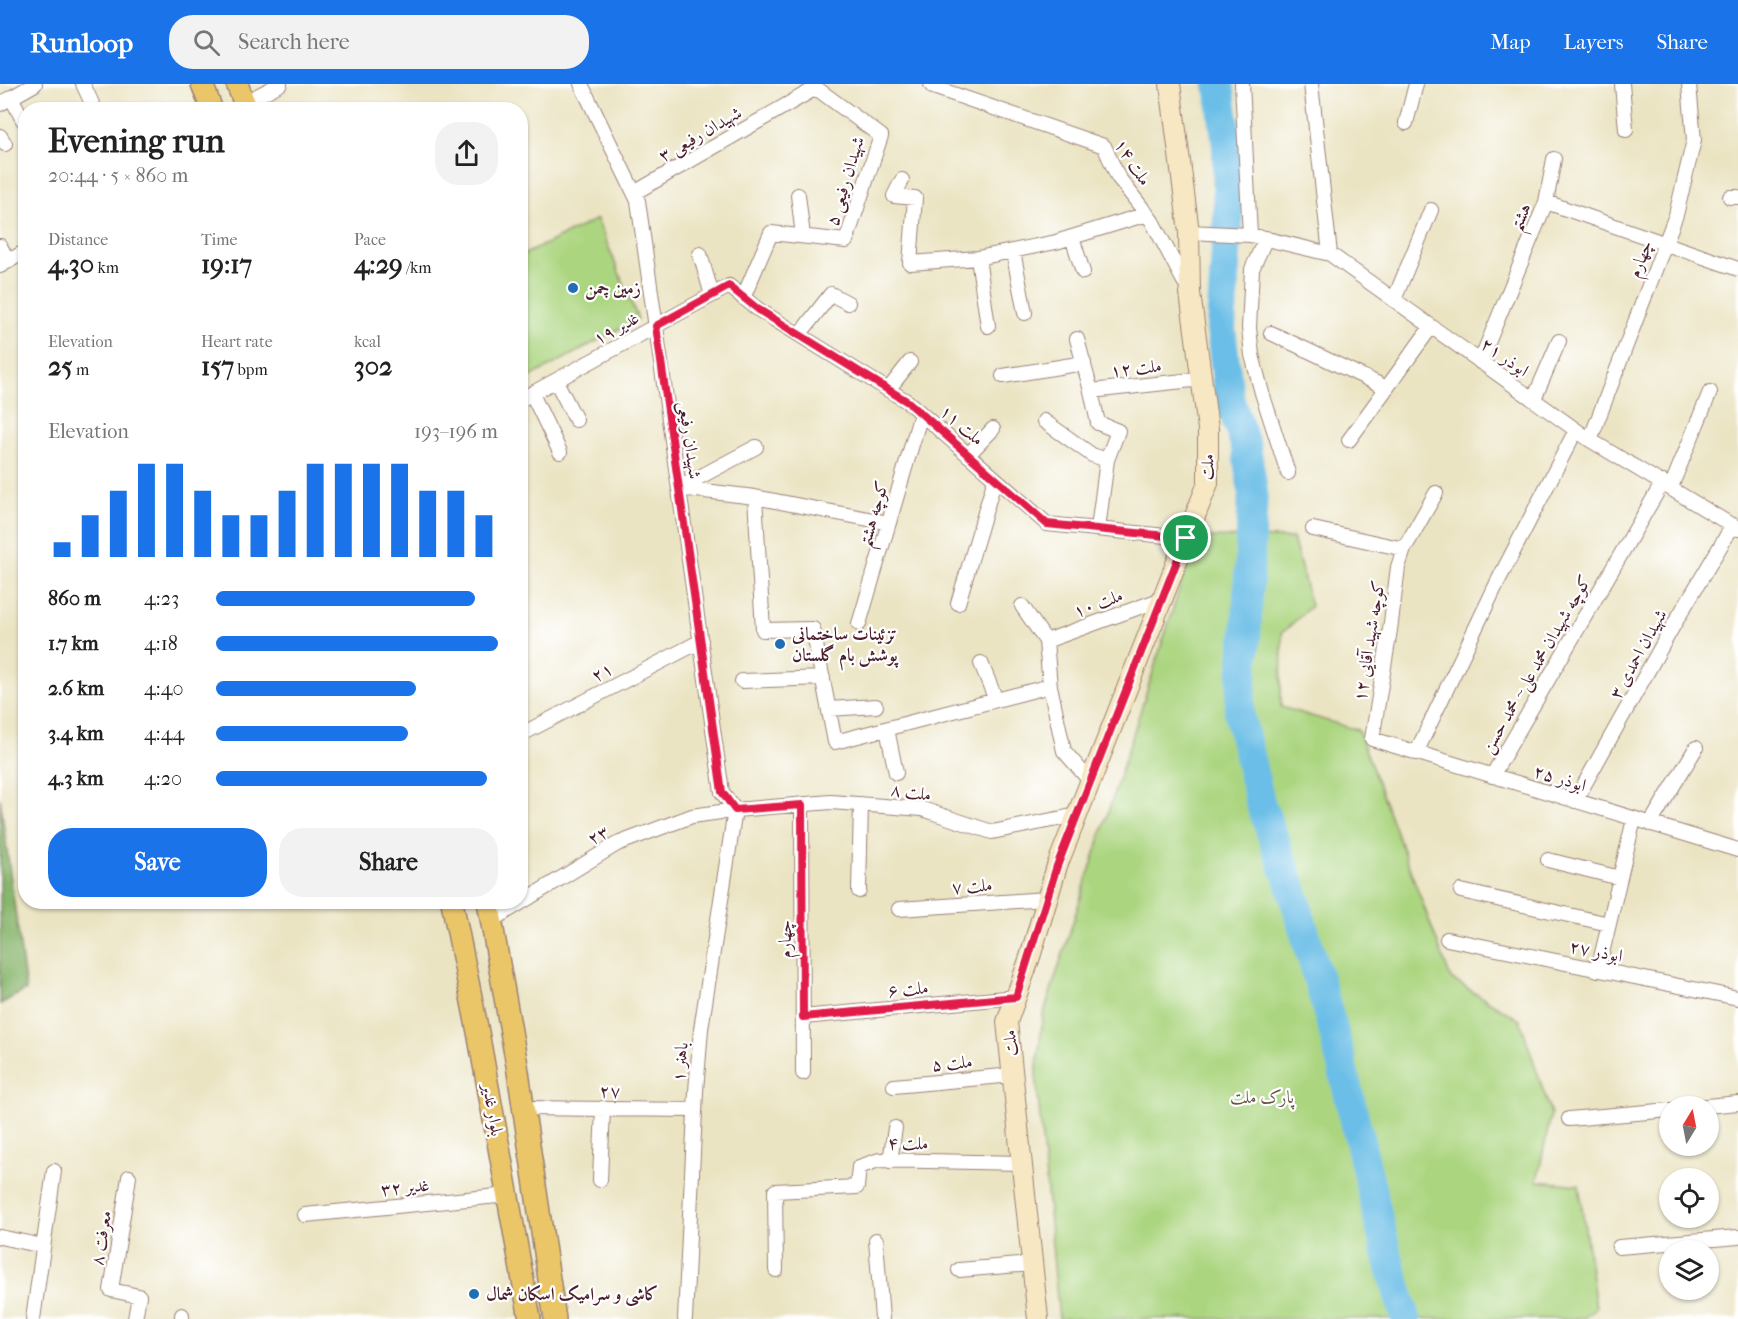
<!DOCTYPE html>
<meta charset="utf-8">
<style>
:root{--surface:#fff;--page:#f2f2f2;--text:#222;--muted:#767676;--accent:#1a73e8}
body{margin:0;font-family:"IM FELL French Canon",Amiri,serif;background:var(--page);color:var(--text);height:100vh;display:flex;flex-direction:column;font-size:22px;white-space:nowrap}
*{box-sizing:border-box;margin:0}
p{font-size:20px;color:var(--muted)}
.icon{flex:none;width:33px;height:33px;fill:none;stroke:currentColor;stroke-width:2;stroke-linecap:round;stroke-linejoin:round}
.map{position:relative;flex:1;overflow:hidden}
.drawer{position:absolute;left:18px;top:18px;width:510px;height:807px;display:flex;flex-direction:column;background:var(--surface);border-radius:24px;box-shadow:0 2px 4px #0004}
.drawer>*{flex:none}
.needle{width:39px;rotate:10deg}
.buttons{position:absolute;left:1659px;top:1012px;display:grid;gap:12px}
.buttons a{display:grid;place-items:center;width:60px;height:60px;border-radius:50%;background:var(--surface);box-shadow:0 2px 4px #0004;font-size:30px}
.pin{position:absolute;display:grid;place-items:center;width:51px;height:51px;color:#fff;margin:-26px;border:3px solid #fff;border-radius:50%;box-shadow:0 2px 6px #0007}
.round{display:grid;place-items:center;flex:none;width:63px;height:63px;border-radius:24px;background:var(--page)}
.summary{display:flex;align-items:center;justify-content:space-between;height:102px;padding:0 30px}
h1{font-size:33px;font-weight:700;line-height:45px}
.figures{display:grid;grid-template-columns:repeat(3,1fr);gap:9px;height:102px;padding:6px 30px}
.figures div{display:grid;align-content:center}
.figures b{font-size:26px;font-weight:700}
.figures small{font-size:16px;font-weight:400}
.figures p{font-size:16px}
.chart{height:168px;padding:12px 30px}
.chart p{display:flex;justify-content:space-between}
.chart svg{width:100%;height:108px;margin-top:6px;stroke:var(--accent);stroke-width:6}
.action{display:flex;gap:12px;margin-top:auto;padding:12px 30px}
.action a{flex:1;height:69px;border-radius:24px;background:var(--accent);color:#fff;font-size:24px;font-weight:700;line-height:69px;text-align:center}
.action a+a{background:var(--page);color:var(--text)}
ul{padding:0 30px;list-style:none;font-size:20px}
li{display:grid;grid-template-columns:96px 72px 1fr;align-items:center;height:45px}
li i{height:15px;border-radius:8px;background:var(--accent)}
header{display:flex;align-items:center;gap:36px;box-sizing:border-box;height:84px;padding:0 30px;background:var(--accent);color:#fff}
header strong{font-size:28px}
nav{display:flex;gap:33px;margin-inline-start:auto;font-size:21px}
.search{width:420px;height:54px;background:var(--page);display:flex;align-items:center;gap:15px;box-sizing:border-box;padding:0 21px;border-radius:24px;color:var(--muted);font-size:22px}
.map>svg:first-child{display:block}
.green{fill:#acd580;stroke:#7b7a56;stroke-width:1.5}
.forest{fill:#89b66e;stroke:#6a6a4c;stroke-width:1.5}
.lines{fill:none;stroke-linecap:round;stroke-linejoin:round}
.river{stroke:#6bbee7;stroke-width:30}
.minor-casing{stroke:#9a8277;stroke-width:16}
.secondary-casing{stroke:#9a8277;stroke-width:22}
.primary-casing{stroke:#9a8277;stroke-width:24}
.minor{stroke:#fff;stroke-width:14}
.secondary{stroke:#f7e8c3;stroke-width:20}
.primary{stroke:#ebc669;stroke-width:21}
.route-casing{stroke:#fff;stroke-width:12}
.route{stroke:#e11d48;stroke-width:8}
.poi-dot{fill:#1f6fb2;stroke:#fff;stroke-width:2}
.labels{text-anchor:middle;stroke-width:4.5;stroke-linejoin:round;paint-order:stroke}
.street-label{font-size:18px;fill:#4a1f2b;stroke:#fff}
.poi-label{font-size:18px;font-weight:bold;fill:#4a1f2b;stroke:#fff;text-anchor:start}
.park-label{font-size:18px;fill:#675644;stroke:#fff}
</style>
<header>
<strong>Runloop</strong>
<div class="search"><svg class="icon" aria-label="search" viewBox="0 0 24 24"><circle cx="10" cy="10" r="6"/><path d="M15 15l6 6"/></svg>Search here</div>
<nav><a>Map</a><a>Layers</a><a>Share</a></nav>
</header>
<div class="map">
<svg width="1738" height="1235" viewBox="0 0 1738 1235">
<rect width="100%" height="100%" fill="#fff"/>
<filter id="ink" filterUnits="userSpaceOnUse"><feTurbulence type="fractalNoise" baseFrequency=".0167" numOctaves="2"/><feDisplacementMap in="SourceGraphic" scale="12" xChannelSelector="R" yChannelSelector="G"/><feConvolveMatrix kernelMatrix="1 2 1 2 8 2 1 2 1" color-interpolation-filters="sRGB"/></filter>
<filter id="wash" filterUnits="userSpaceOnUse"><feTurbulence type="fractalNoise" baseFrequency=".008" numOctaves="4" result="noise"/><feDisplacementMap in="SourceGraphic" scale="24" xChannelSelector="R" yChannelSelector="G"/><feGaussianBlur stdDeviation="1.35" result="paint"/><feColorMatrix in="noise" values="0 0 0 0 0 0 0 0 0 0 0 0 0 0 0 0 0 1.4 0 .05"/><feComposite in="paint" operator="in"/></filter>
<g filter="url(#wash)">
<rect width="100%" height="100%" fill="#ebe4c3"/>
<path class="green" d="M597 135 638 235 521 298V172Z
M1196 453 1293 454 1311 522 1282 549 1281 623 1358 646 1451 895 1520 936 1551 1030 1537 1097 1579 1101 1596 1224 1583 1235H1059L1036 990 1043 932Z"/>
<path class="forest" d="M0 714 26 906 0 920Z"/>
<g class="lines">
<path class="river" d="M1219 0 1227 62 1228 136 1221 244 1229 314 1246 363 1253 407 1246 552 1239 629 1260 718 1292 805 1335 953 1386 1167 1406 1235"/>
</g>
</g>
<g filter="url(#ink)">
<g class="lines">
<g class="minor-casing">
<path id="minor" d="M83 0 95 26
M581 0 638 117 722 708 735 726
M931 0 933 3 1104 62 1118 93 1152 137 1189 207
M1242 0 1250 151
M1311 0 1330 170
M1622 0 1626 46
M11 13 23 36
M244 19 280 0
M0 20 35 0
M1406 39 1416 0
M0 52 5 60
M902 96 894 112 915 114 910 179 978 174 1056 158 1147 130
M634 109 816 4 881 52 846 157 771 149 743 214
M798 111 803 152
M1730 113H1738
M1546 118 1554 75
M1189 148 1250 151 1330 170 1590 356 1738 445
M1072 153 1083 188
M1266 154 1252 185 1249 244 1252 271 1262 309 1288 389
M0 162 8 177
M1013 167 1025 229
M700 170 712 211
M978 174 988 242
M0 182 26 167
M1394 216 1431 126
M1271 249 1387 304
M799 251 831 210 848 219
M1077 255 1091 307 1202 295
M1480 278 1546 118 1738 185
M1003 292 1084 279
M556 297 576 336
M888 306 910 278
M1091 307 1098 339 1118 347 1107 376 1098 445
M532 310 560 368
M1534 315 1559 257
M520 316 729 202 759 226 908 318 1047 440 1186 454
M1044 337 1092 371 1107 376
M1349 356 1431 243
M1590 356 1676 131 1694 56 1689 0
M968 371 993 345
M1671 403 1710 308
M679 404 755 413 889 439
M679 404 756 363
M1436 409 1404 465 1398 483 1390 546 1372 655 1738 766
M755 413 763 546 813 545 835 658 1050 602
M1313 445 1404 465
M958 519 995 395
M1022 522 1046 557 1050 602 1064 667 1090 697
M859 540 921 330
M1046 557 1162 515
M981 579 996 616
M742 597 823 594
M829 625 876 622
M887 645 896 689
M520 651 701 557
M1416 669 1498 497 1576 346
M1492 692 1663 398
M1575 717 1673 542 1733 441
M802 721 803 989
M1650 740 1696 664
M1548 776 1620 794
M859 807 861 720
M1461 807 1609 840
M899 825 1047 815
M491 837 617 760 692 732 735 726 831 718 922 725 992 748 1077 731
M1447 855 1738 914
M1598 886 1634 735
M803 933 1016 913
M894 1002 1013 991
M1697 1023 1738 1019
M523 1024 695 1026
M1569 1035 1670 1026
M890 1077 895 1044
M129 1093 111 1206 139 1212 135 1235
M600 1096 603 1024
M305 1131 508 1111
M0 1153 43 1162
M876 1156 882 1235
M1619 1163 1738 1153
M776 1186 775 1107 857 1103 859 1083 879 1076 1022 1079
M959 1186 1032 1180
M33 1235 54 1087
M182 1235V1231
M685 1235 696 1007 701 945 735 726"/>
</g>
<g class="secondary-casing">
<path id="secondary" d="M1038 1235 1007 938 1030 873 1057 782 1208 399V345L1190 209 1189 148 1170 0"/>
</g>
<g class="primary-casing">
<path id="primary" d="M202 0 212 26
M237 0 247 26
M452 818 478 948 530 1235
M488 818 517 981 555 1235"/>
</g>
<use href="#minor" class="minor"/>
<use href="#secondary" class="secondary"/>
<use href="#primary" class="primary"/>
</g>
</g>
<g class="lines" filter="url(#ink)">
<g class="route-casing">
<path id="route" d="M729 202 759 226 908 318 1047 440 1186 454 1057 782 1016 913 803 933 802 721 735 726 722 708 656 242Z"/>
</g>
<use href="#route" class="route"/>
</g>
<g class="poi-dot">
<circle cx="573" cy="204" r="6"/>
<circle cx="780" cy="560" r="6"/>
<circle cx="474" cy="1210" r="6"/>
</g>
<g class="labels">
<g class="street-label">
<text transform="translate(700 50) rotate(-30)" y="6">۳ شهیدان رفیعی</text>
<text transform="translate(1133 78) rotate(57)" y="6">۱۴ ملت</text>
<text transform="translate(845 97) rotate(-73)" y="6">۵ شهیدان رفیعی</text>
<text transform="translate(1520 133) rotate(-67)" y="6">هشتم</text>
<text transform="translate(1640 175) rotate(-69)" y="6">چهارم</text>
<text transform="translate(616 244) rotate(-29)" y="6">۱۹ غدیر</text>
<text transform="translate(1505 273) rotate(35)" y="6">۲۱ ابوذر</text>
<text transform="translate(1136 284) rotate(-6)" y="6">۱۲ ملت</text>
<text transform="translate(962 341) rotate(41)" y="6">۱۱ ملت</text>
<text transform="translate(690 356) rotate(82)" y="6">شهیدان رفیعی</text>
<text transform="translate(1207 383) rotate(-87)" y="6">ملت</text>
<text transform="translate(873 430) rotate(-74)" y="6">کوچه هشتم</text>
<text transform="translate(1098 519) rotate(-20)" y="6">ملت ۱۰</text>
<text transform="translate(1369 557) rotate(-81)" y="6">کوچه شهید آقایی ۱۲</text>
<text transform="translate(1638 570) rotate(-61)" y="6">شهیدان احمدی ۳</text>
<text transform="translate(1536 580) rotate(-60)" y="6">کوچه شهیدان محمد علی~ محمد حسن</text>
<text transform="translate(602 588) rotate(-28)" y="6">۲۱</text>
<text transform="translate(1560 694) rotate(17)" y="6">ابوذر ۲۵</text>
<text transform="translate(911 708) rotate(8)" y="6">۸ ملت</text>
<text transform="translate(598 751) rotate(-29)" y="6">۲۳</text>
<text transform="translate(972 802) rotate(-4)" y="6">۷ ملت</text>
<text transform="translate(785 855) rotate(-90)" y="6">چهارم</text>
<text transform="translate(1596 867) rotate(11)" y="6">ابوذر ۲۷</text>
<text transform="translate(908 905) rotate(-5)" y="6">۶ ملت</text>
<text transform="translate(1010 959) rotate(-95)" y="6">ملت</text>
<text transform="translate(680 978) rotate(-85)" y="6">باهنر ۱</text>
<text transform="translate(952 979) rotate(-5)" y="6">۵ ملت</text>
<text transform="translate(610 1007) rotate(1)" y="6">۲۷</text>
<text transform="translate(493 1026) rotate(80)" y="6">بلوار غدیر</text>
<text transform="translate(908 1059) rotate(1)" y="6">۴ ملت</text>
<text transform="translate(405 1103) rotate(-6)" y="6">۳۲ غدیر</text>
<text transform="translate(101 1154) rotate(-81)" y="6">معرفت ۸</text>
</g>
<g class="poi-label">
<text x="585" y="210">زمین چمن</text>
<text x="792" y="556">تزئینات ساختمانی<tspan x="792" dy="21">پوشش بام گلستان</tspan></text>
<text x="486" y="1216">کاشی و سرامیک اسکان شمال</text>
</g>
<g class="park-label">
<text x="1262" y="1019">پارک ملت</text>
</g>
</g>
</svg>
<div class="buttons">
<a><svg class="needle" viewBox="-14 -14 28 28"><path d="M0-13l5 13h-10z" fill="#e53935"/><path d="M0 13l5-13h-10z" fill="#767676"/></svg></a>
<a><svg class="icon" aria-label="locate" viewBox="0 0 24 24"><circle cx="12" cy="12" r="6"/><path d="M12 2v4M12 18v4M2 12h4M18 12h4"/></svg></a>
<a><svg class="icon" aria-label="layers" viewBox="0 0 24 24"><path d="M12 4l9 5-9 5-9-5zM3 14l9 5 9-5"/></svg></a>
</div>
<div class="pin" style="left:1186px;top:454px;background:#1e9e55"><svg class="icon" aria-label="arrive" viewBox="0 0 24 24"><path d="M6 21V4h12l-3 4 3 4H6"/></svg></div>
<section class="drawer">
<div class="summary"><div><h1>Evening run</h1><p>20:44 · 5 × 860 m</p></div><a class="round"><svg class="icon" aria-label="share" viewBox="0 0 24 24"><path d="M12 15V3M7 8l5-5 5 5M5 13v7h14v-7"/></svg></a></div>
<div class="figures">
<div><p>Distance</p><b>4.30<small> km</small></b></div>
<div><p>Time</p><b>19:17</b></div>
<div><p>Pace</p><b>4:29<small> /km</small></b></div>
</div>
<div class="figures">
<div><p>Elevation</p><b>25<small> m</small></b></div>
<div><p>Heart rate</p><b>157<small> bpm</small></b></div>
<div><p>kcal</p><b>302</b></div>
</div>
<div class="chart"><p><span>Elevation</span>193–196 m</p>
<svg viewBox="0 0 160 44" preserveAspectRatio="none"><path d="M5 44V38M15 44V27M25 44V17M35 44V6M45 44V6M55 44V17M65 44V27M75 44V27M85 44V17M95 44V6M105 44V6M115 44V6M125 44V6M135 44V17M145 44V17M155 44V27"/></svg>
</div>
<ul>
<li><b>860 m</b>4:23<i style="width:92%"></i></li>
<li><b>1.7 km</b>4:18<i style="width:100%"></i></li>
<li><b>2.6 km</b>4:40<i style="width:71%"></i></li>
<li><b>3.4 km</b>4:44<i style="width:68%"></i></li>
<li><b>4.3 km</b>4:20<i style="width:96%"></i></li>
</ul>
<div class="action"><a>Save</a><a>Share</a></div>
</section>
</div>
